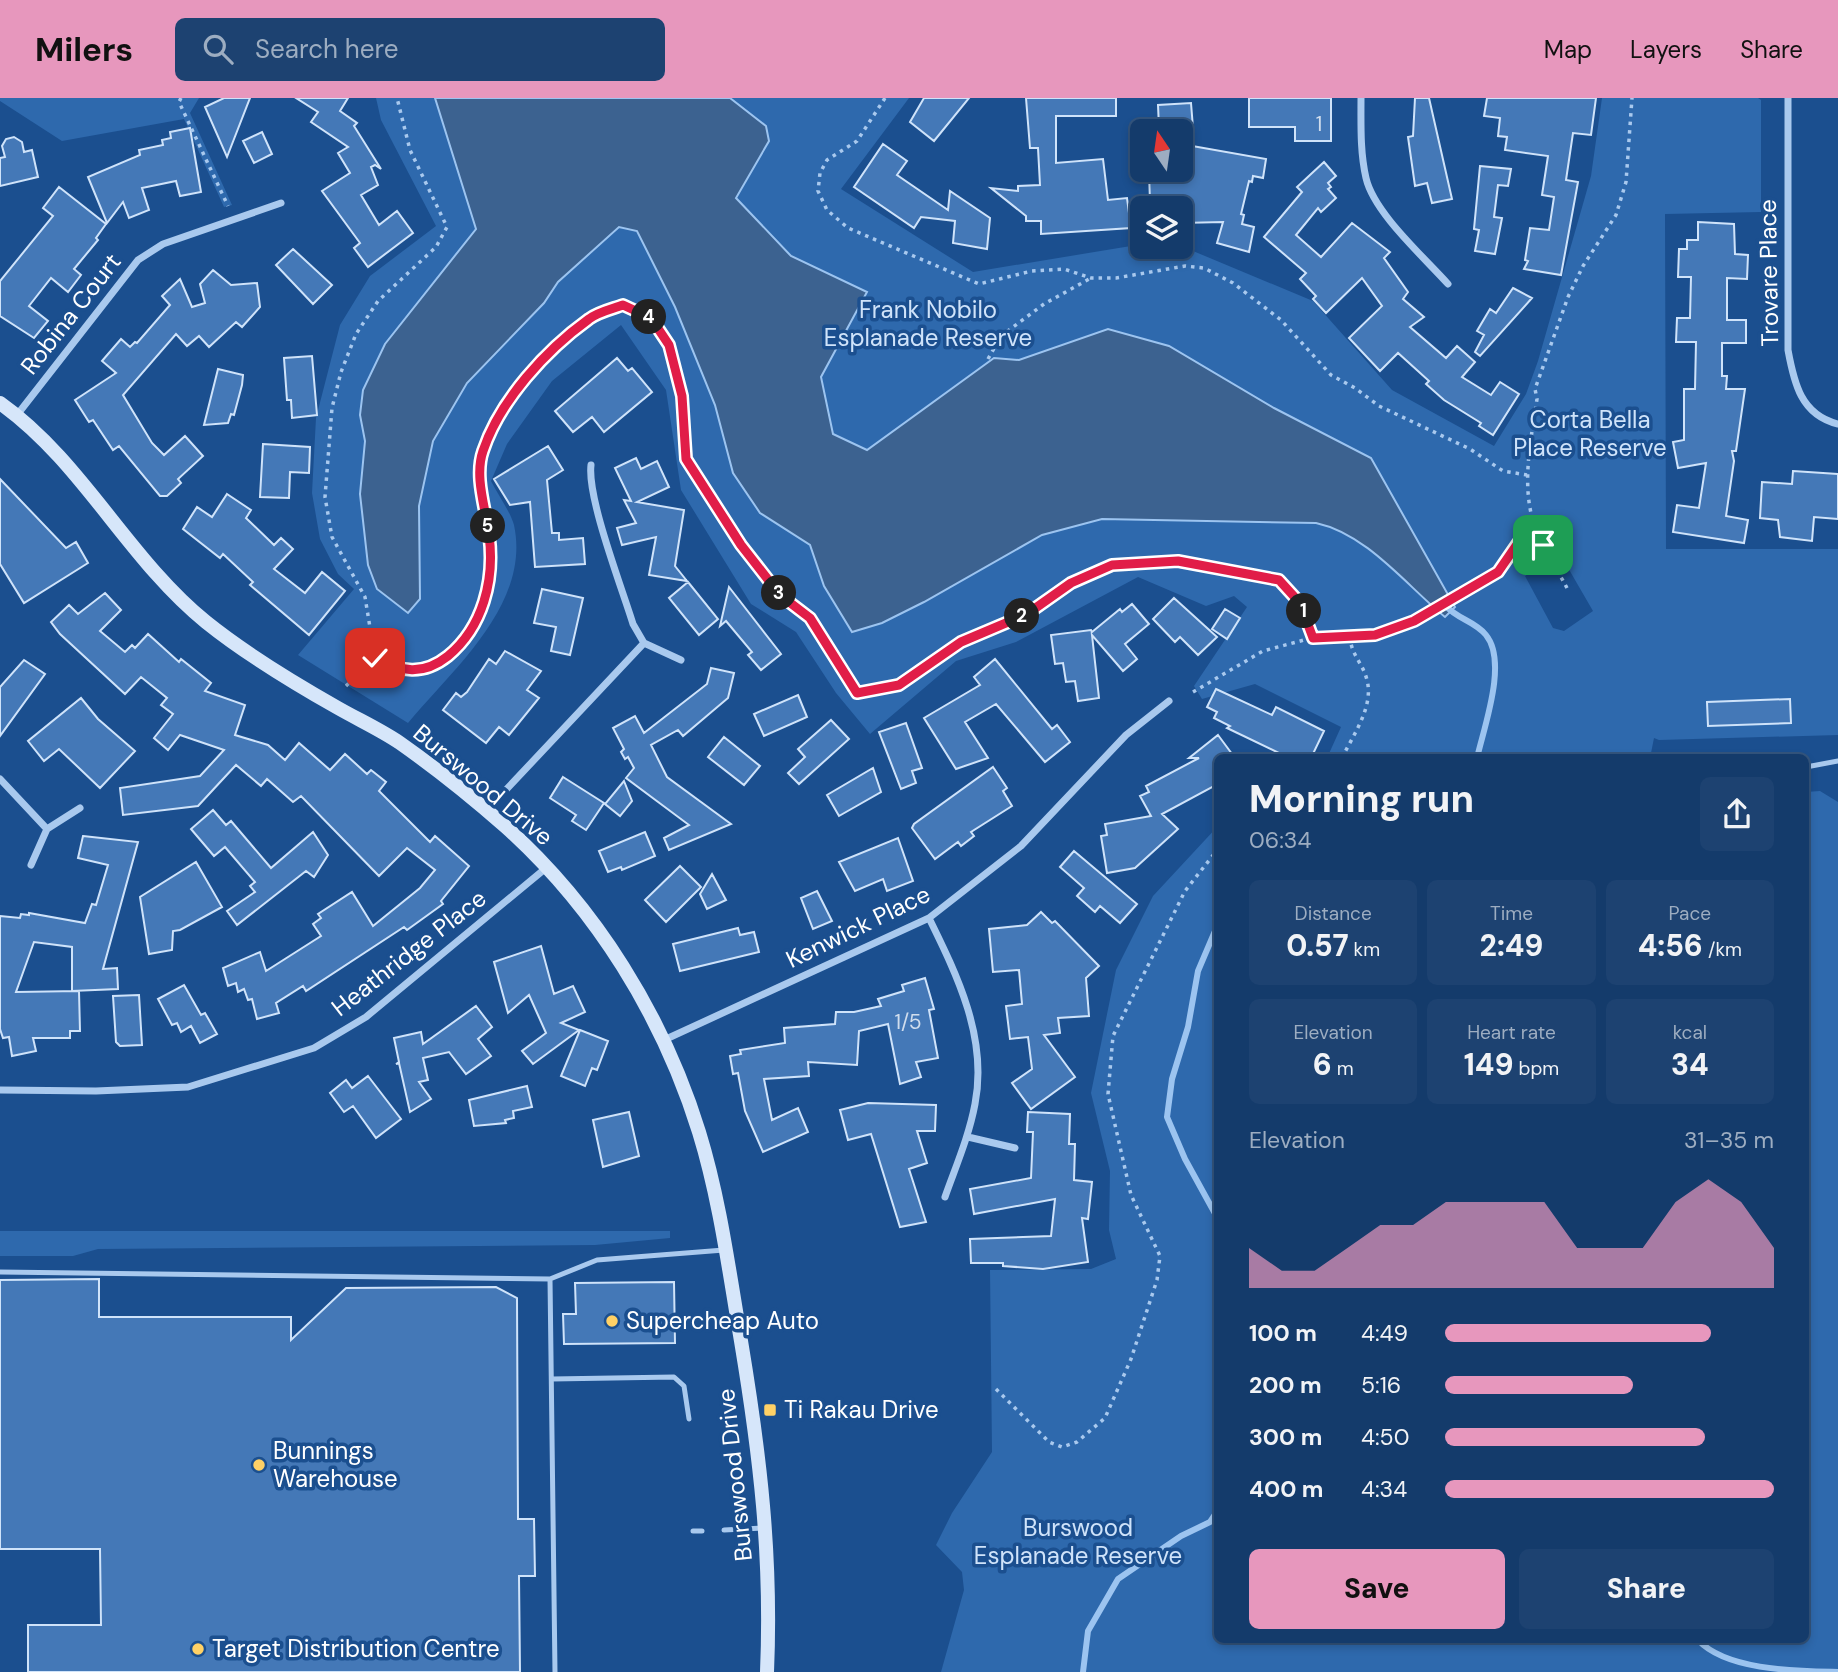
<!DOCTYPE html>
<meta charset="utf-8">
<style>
:root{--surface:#143b6b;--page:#1d4271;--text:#f1f3f6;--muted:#9dadc1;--line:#33557e;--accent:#e797bd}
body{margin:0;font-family:"DM Sans",sans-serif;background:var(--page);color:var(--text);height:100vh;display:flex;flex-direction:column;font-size:26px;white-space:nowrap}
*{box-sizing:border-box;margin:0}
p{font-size:23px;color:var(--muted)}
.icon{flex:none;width:38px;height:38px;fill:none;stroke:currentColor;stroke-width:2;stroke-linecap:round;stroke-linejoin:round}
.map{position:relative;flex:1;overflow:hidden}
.panel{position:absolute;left:1214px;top:656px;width:595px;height:889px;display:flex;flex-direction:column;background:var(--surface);border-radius:10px;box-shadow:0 4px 10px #0003,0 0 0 2px var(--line)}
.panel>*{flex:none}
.needle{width:46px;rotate:347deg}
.tools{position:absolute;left:1130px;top:21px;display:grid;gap:14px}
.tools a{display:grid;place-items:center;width:63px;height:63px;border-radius:10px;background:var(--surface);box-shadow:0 4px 10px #0003,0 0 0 2px var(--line);font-size:35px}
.pin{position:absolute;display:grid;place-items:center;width:60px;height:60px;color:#fff;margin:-30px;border-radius:14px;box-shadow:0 4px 10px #0006}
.km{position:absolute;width:35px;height:35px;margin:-18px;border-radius:50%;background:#222;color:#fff;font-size:19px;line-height:35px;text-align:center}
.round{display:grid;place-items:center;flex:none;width:74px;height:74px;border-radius:10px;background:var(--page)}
.headline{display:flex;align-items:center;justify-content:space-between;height:119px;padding:0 35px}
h1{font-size:38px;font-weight:800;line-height:52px}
.figures{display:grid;grid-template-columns:repeat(3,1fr);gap:10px;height:119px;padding:7px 35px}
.figures div{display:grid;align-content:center;border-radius:10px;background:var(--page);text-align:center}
.figures b{font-size:30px;font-weight:800}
.figures small{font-size:19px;font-weight:400}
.figures p{font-size:19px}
.chart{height:196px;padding:14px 35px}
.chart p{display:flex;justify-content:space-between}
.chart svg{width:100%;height:126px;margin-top:7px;fill:var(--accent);opacity:.7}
.button{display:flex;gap:14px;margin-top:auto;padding:14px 35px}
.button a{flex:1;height:80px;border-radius:10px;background:var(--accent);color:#111;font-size:28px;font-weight:800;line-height:80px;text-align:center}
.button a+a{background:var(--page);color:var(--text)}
ul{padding:0 35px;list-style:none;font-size:23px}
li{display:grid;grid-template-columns:112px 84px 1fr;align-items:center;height:52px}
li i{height:18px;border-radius:9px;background:var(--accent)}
header{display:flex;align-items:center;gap:42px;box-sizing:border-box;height:98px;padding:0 35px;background:var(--accent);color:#111}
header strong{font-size:33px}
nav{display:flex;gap:38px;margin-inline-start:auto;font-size:24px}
.search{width:490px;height:63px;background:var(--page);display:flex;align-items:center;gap:18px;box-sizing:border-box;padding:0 24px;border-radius:10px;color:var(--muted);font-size:26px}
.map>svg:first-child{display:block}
.green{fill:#2e69ad;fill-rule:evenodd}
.water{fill:#3c6290;stroke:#9cc4f0;stroke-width:2}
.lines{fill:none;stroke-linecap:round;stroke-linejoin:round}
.stream{stroke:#9cc4f0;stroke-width:6}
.building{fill:#4478b7;stroke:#cfe3fa;stroke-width:2}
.path{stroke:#a9c9ee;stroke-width:3.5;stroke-dasharray:3.5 5;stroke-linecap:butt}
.lane{stroke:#a9c9ee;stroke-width:5}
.street{stroke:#a9c9ee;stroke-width:7}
.secondary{stroke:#d6e6fa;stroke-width:14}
.route-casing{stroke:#fff;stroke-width:14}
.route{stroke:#e11d48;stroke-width:9}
.poi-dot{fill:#ffd166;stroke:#1b4f8f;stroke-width:2.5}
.labels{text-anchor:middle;stroke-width:7;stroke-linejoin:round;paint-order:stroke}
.number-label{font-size:21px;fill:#d0dded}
.street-label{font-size:24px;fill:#fff;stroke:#1b4f8f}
.park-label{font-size:24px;fill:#cfe3fa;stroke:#1b4f8f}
.poi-label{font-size:24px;fill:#fff;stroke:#1b4f8f;text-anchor:start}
</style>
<header>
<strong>Milers</strong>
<div class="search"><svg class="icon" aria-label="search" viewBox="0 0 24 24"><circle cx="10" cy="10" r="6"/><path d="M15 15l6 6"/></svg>Search here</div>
<nav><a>Map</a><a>Layers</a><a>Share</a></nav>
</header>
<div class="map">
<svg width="1838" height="1574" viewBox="0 0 1838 1574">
<rect width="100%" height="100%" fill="#1b4f8f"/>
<path class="green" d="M0 0H199L190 15 232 107 224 109 184 21 62 43 0 3Z
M376 0H909L841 91 973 174 1143 146V149L1181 148 1313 203 1392 292 1494 348 1526 296 1538 263 1591 78 1602 0H1758L1761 2V114L1665 116 1666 451H1838V637L1659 642 1654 640 1650 660H1327L1341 629 1255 586 1202 601 1194 588 1247 509 1234 498 1206 508 1138 479 1016 544 956 563 870 636 836 595 796 534 751 506 681 392 666 292 621 227 552 283 507 346 491 383C498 397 510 413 514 427 531 506 453 571 408 625L298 557 354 491 338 476 320 441 312 395 316 320 340 227 370 178 436 128 381 22ZM1560 456 1593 513 1564 533 1553 530 1525 478Z
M1820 693 1838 704V1574H941L964 1492 962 1474 936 1447 952 1415 992 1354 990 1172 1091 1171 1116 1161 1109 1132 1110 1073 1091 995 1116 872 1153 798 1218 728V1542H1806V694Z
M0 1133H670V1140L595 1147 98 1151 73 1158H0Z"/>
<path class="water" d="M435 0H730L766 28 769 43 736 100 791 158 867 194 821 279 833 336 867 352 994 260 1019 262 1108 231 1169 248 1274 310 1371 360 1455 509 1445 519C1406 487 1367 436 1316 425L1102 421 1042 437 924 504 882 525 852 534 824 488 810 447 760 415 733 375 715 307 675 209 637 133 619 129 558 184 544 205 467 285 433 343 419 408 420 501 408 515 377 491 368 467 360 396 365 343 360 317 363 292 385 246 476 131Z"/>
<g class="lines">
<path class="stream" d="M1446 508C1457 521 1475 523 1486 537 1508 564 1484 629 1477 660
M1218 826 1198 873 1188 929 1172 981 1167 1019 1185 1061 1218 1121
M1698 1542C1727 1573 1798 1573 1838 1574
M1083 1574 1088 1533 1118 1481 1181 1438 1210 1424 1218 1412"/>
</g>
<path class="building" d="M224 0H250L227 59 205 9Z
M296 0H348L340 13 357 25 354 28 381 71 375 67 371 69 378 87 361 97 379 127 397 113 413 135 368 169 354 150 360 145 322 93 350 75 338 55 348 49 311 24 318 14Z
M924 0H969L934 43 910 24Z
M1026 0H1116V18H1056V65L1103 61 1108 102 1127 100 1131 130 1041 136V123H1026V118L991 90 1018 93V88L1040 87 1038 50H1030Z
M1249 0H1331V43H1295V29H1249Z
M1415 0H1429L1452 101 1432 105 1427 85 1415 88 1408 39 1413 38Z
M1487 0H1596L1591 37 1573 35 1566 82 1578 84 1561 177 1524 171 1528 163 1525 162 1530 130 1549 132 1554 99 1542 97 1548 58 1505 52 1507 39 1498 38 1500 20 1484 18Z
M1191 5 1193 30H1159L1158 7Z
M190 30 201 94 180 98 176 83 142 90 149 112 129 120 123 104 107 125 88 79 140 57 139 52 163 47 162 42 171 40 170 34Z
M262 34 272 56 254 65 243 43Z
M14 39 22 44 24 54 32 52 38 79 0 88V60L5 59 2 48 6 41Z
M883 46 907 63 897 77 948 112 950 93 990 120 987 151 953 145 955 123 921 119 914 130 854 89Z
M1181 46 1266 61 1263 80 1253 78 1252 84 1249 83 1241 116 1244 117 1242 126 1254 129 1249 154 1217 145 1223 124 1181 125V110H1174V103H1150L1149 75 1180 74Z
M1324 64 1336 78 1328 85 1331 89 1328 91 1336 100 1321 114 1318 110 1296 137 1321 159 1352 125 1390 154 1384 160 1408 194 1403 201 1424 219 1410 229 1446 260 1457 248 1475 264 1462 279 1491 297 1500 284 1519 296 1493 337 1479 328 1481 325 1444 302 1426 286 1429 283 1398 255 1380 273 1349 240 1382 208 1362 180 1326 215 1313 201 1316 198 1300 181 1306 175 1264 139 1302 94 1297 89Z
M1480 68 1511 71 1508 88 1498 87 1494 119 1502 120 1495 156 1475 153 1479 132 1474 131Z
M59 89 106 126 96 140 98 142 74 171 81 177 68 194 51 180 29 208 48 223 34 240 0 218V183L53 118 43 110Z
M1698 124 1734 126 1735 156 1748 157 1747 181 1727 180V222H1746V245H1722V278H1727L1726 291H1745L1736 353H1732L1734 363 1726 418 1748 422 1744 445 1673 434 1677 407 1699 410 1706 365 1678 370 1673 344 1684 342V291H1695L1696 244H1676L1677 220H1690L1691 179H1678L1679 151H1687V142H1698Z
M293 151 332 187 313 206 276 167Z
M213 172 231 187 257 185 260 209 242 229 236 224 209 249 199 238 187 248 176 236 123 297 152 345 164 357 185 338 203 358 178 381 181 385 167 398H160L119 348 113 352 93 322 89 324 75 302 116 275 102 263 121 241 130 249 135 244 137 245 170 207 162 198 180 181 192 209 205 205 200 186Z
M1513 190 1532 200 1480 258 1475 254 1484 237 1477 233 1490 211 1496 215Z
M312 258 317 317 292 320 291 302H287L284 260Z
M617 260 628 273 632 270 652 294 604 334 592 319 573 334 555 313Z
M218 271 243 277 242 287 234 317 231 316 228 325 204 327Z
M263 346 310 349 309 375 290 374 289 400 260 399Z
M548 348 563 372 547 382 552 435H559V442L583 440 585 466 535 469 530 404 510 407 494 381Z
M636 360 641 371 657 363 669 389 637 404 684 412 675 468 687 483 649 477 656 439 622 447 617 430 636 425 624 402 631 403 615 370Z
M1793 373 1838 376V421L1814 419 1812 443 1780 439 1778 422 1760 420 1762 384 1792 386Z
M0 381 66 450 76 444 88 465 24 505 0 466Z
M227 396 251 412 246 420 274 447 281 440 293 451 274 471 305 495 322 474 345 493 309 537 250 487 253 484 223 456 220 460 183 431 197 409 212 419Z
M688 484 718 521 699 537 669 500Z
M729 489 781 556 761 572 748 557 752 554 726 523 720 528Z
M542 491 583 500 570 557 551 553 556 529 534 525Z
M105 495 121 512 100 533 125 554 132 547 135 550 148 536 179 564 181 561 211 585 205 593 245 607 235 637 268 647 285 662 299 645 330 672 345 656 367 676 371 672 386 684 379 693 430 744 435 738 469 768 441 803 443 806 407 832 404 829 306 893 303 888 276 905 279 915 257 921 252 901 248 902 244 891 238 894 236 885 228 888 223 870 260 854 266 873 321 838 313 826 321 820 318 816 352 794 373 828 420 790 435 772 407 750 379 778 301 698 293 704 267 681 261 688 236 667 198 708 123 717 120 690 200 678 224 652 180 637 168 652 154 640 173 616 161 607 167 600 141 579 125 596 60 536 51 524 69 507 78 516Z
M1174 500 1217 539 1198 557 1180 539 1175 544 1153 521Z
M1132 506 1149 526 1125 546 1137 561 1123 573 1092 537 1099 600 1078 603 1075 583 1066 584 1063 565 1055 566 1051 537 1091 532 1092 534 1120 511 1122 514Z
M1225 511 1240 520 1227 541 1212 531Z
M505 553 541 573 527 592 539 600 509 637 499 629 486 645 443 612 456 595 461 599 467 594 489 561 496 566Z
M995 561 1052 631 1057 627 1070 644 1045 664 996 606 965 624 988 660 956 671 924 620 980 587 974 579Z
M24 562 45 576 0 638V589Z
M711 570 734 575 728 600 683 638 678 632 651 647 667 679 731 726 669 752 664 740 689 727 626 680 634 670 628 659 625 661 621 654 624 651 613 630 635 618 644 635 707 586Z
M1216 591 1272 617 1276 609 1324 633 1311 660H1277L1279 655 1227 630 1230 628 1214 620 1217 614 1207 609Z
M798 597 807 619 764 638 754 616Z
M81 600 98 621 135 653 100 690 59 651 44 663 28 643Z
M1790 601 1791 625 1708 628 1707 604Z
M831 622 849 641 799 686 788 675 805 659 798 651Z
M906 625 922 670 912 673 916 685 901 691 879 634Z
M1218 637 1235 660H1218V686L1162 716 1178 731 1135 770 1107 775 1101 738 1107 737 1105 726 1151 718 1140 698 1149 694 1146 688 1199 660H1189Z
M724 639 760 668 744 687 708 659Z
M993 669 1007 690 1003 693 1012 708 971 734 974 738 961 748 958 744 935 761 912 730 914 726Z
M873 670 881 694 839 718 827 697Z
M563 679 604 705 586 732 572 723 576 717 550 700Z
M624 683 632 703 620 718 605 706Z
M213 712 226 727 231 723 271 770 313 734 328 757 314 779 306 773 237 827 227 813 255 794 250 788 255 784 225 749 214 758 191 731Z
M645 734 655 758 622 772 621 769 608 774 599 753Z
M83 738 138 744 103 871 117 870 118 891 72 893V849L34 844 16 894 79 893 80 933H70V940H33L36 953 12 958 9 939 3 940 0 931V818L20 820 21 816 29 817V815L85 825 92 806 96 807 108 767 78 760Z
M898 740 913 783 887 793 883 781 855 793 839 764Z
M1074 753 1137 806 1120 825 1100 808 1095 814 1077 798 1084 790 1060 769Z
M196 764 222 809 180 832 173 833 172 852 149 856 140 799Z
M680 768 701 789 666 824 645 802Z
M712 776 726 802 707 811 700 796Z
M817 793 832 823 813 831 801 800Z
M1041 814 1052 825 1055 823 1099 868 1086 880 1089 918 1058 920 1060 935 1044 937 1075 979 1031 1011 1012 985 1032 971 1028 939 1010 941 1006 908 1022 906 1019 872 993 874 989 831 1027 827Z
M738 830 740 837 754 834 759 854 680 873 673 846Z
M541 848 554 896 573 888 585 914 561 925 579 932 533 966 522 953 546 935 529 897 508 915 494 864Z
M925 880 934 911 929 912 938 960 916 964 921 979 900 986 888 926 859 933 857 967 808 964 809 978 764 981 772 1022 798 1010 808 1034 763 1054 745 1013 738 975 733 976 730 958 741 956 740 952 785 945 784 930 835 926 836 914H854L881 908 878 901 904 893 902 887Z
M184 887 201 917 205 915 217 936 200 945 191 928 181 934 177 925 172 927 158 901Z
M139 897 142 947 120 948 116 944 113 898Z
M476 908 492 929 478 941 491 958 466 976 449 954 423 960 428 982 419 984 431 1001 410 1014 399 965 396 966 399 964 394 940 421 934 423 946Z
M580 932 608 943 597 972 592 970 585 988 561 978Z
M368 978 401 1021 376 1040 353 1008 344 1014 330 995 346 982 352 990Z
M527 988 532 1009 513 1013 514 1020 505 1022 506 1025 474 1028 469 1002Z
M868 1005 936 1007 935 1033H917L927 1065 909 1071 926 1124 900 1129 871 1036 848 1042 840 1012Z
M629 1014 639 1058 603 1069 593 1022Z
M1028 1014 1070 1016 1069 1046H1075L1074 1082 1092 1084 1088 1121 1082 1120 1088 1164 1043 1171 1003 1168V1165H971L970 1141 1051 1138 1055 1101 974 1116 970 1091 1031 1080 1033 1034H1027Z
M99 1181V1219H291V1242L346 1190 496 1189 517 1200 518 1421H534L535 1478H519L520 1574H28V1527H101L100 1451H0V1182Z
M674 1184 675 1245 564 1246 563 1216H576L575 1185Z"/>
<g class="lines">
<path class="path" d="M181 0 179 4 228 108
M885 0 857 43 827 62 820 75 818 93 827 112 848 130 979 186 1032 173 1064 171 1091 180H1116L1185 168 1204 170 1233 185 1281 222 1331 277 1355 290 1379 308 1470 351 1503 373 1527 377
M988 261 1001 238 1044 206 1091 180
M1567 490C1556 469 1541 449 1534 426 1521 386 1531 342 1537 301L1535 291 1568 199 1583 168 1616 117 1626 84 1632 0
M375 560C401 574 423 578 448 558 483 529 495 482 489 437 486 411 474 379 483 353 500 302 546 252 589 221 598 214 612 211 623 207L651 220 669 247 682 298 686 361 741 447 781 497 810 520 857 595 899 587 961 544 1027 516 1071 485 1112 467 1178 462 1279 482 1300 505 1313 540
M375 560 365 499 332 439 325 399 332 310 341 274 356 236 378 203 436 149 447 129 410 52 397 0
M346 588 375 560
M1193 594 1263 553 1304 542 1375 537 1405 528 1498 474 1523 434 1534 427
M1342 660C1353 637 1374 609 1367 582 1363 565 1350 556 1350 537
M996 1291 1049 1344 1062 1349 1077 1344 1105 1320 1131 1261 1157 1182 1160 1158 1131 1097 1108 996 1113 938 1185 793 1218 751"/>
<path class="lane" d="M1806 669 1838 663
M0 1174 550 1181
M552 1281 674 1279 684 1288 689 1321
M724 1432 763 1430
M693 1433H702
M555 1574 550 1181 597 1162 724 1152"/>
<path class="street" d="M1361 0C1361 27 1360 54 1366 80 1374 115 1424 159 1448 186
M1788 0V252C1794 285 1801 317 1838 326
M17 317 138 162 163 146 281 105
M644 545 681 562
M0 681 47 731 80 710
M487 712 644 545 633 526C622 490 587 400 591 367
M31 767 47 731
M929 820C957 877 988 940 975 1006 969 1038 956 1068 945 1099
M664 942 929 820 1021 748 1126 637 1169 603
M0 992 96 993 188 989 314 950 366 919 546 770
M968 1039 1015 1050"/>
<path class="secondary" d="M0 305C82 363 128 461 206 524 247 557 292 584 338 610 359 622 381 632 400 645 437 671 473 700 506 729 596 810 663 918 699 1034 720 1102 729 1173 741 1243 760 1357 772 1458 767 1574"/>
</g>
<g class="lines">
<g class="route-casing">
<path id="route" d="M375 560C401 574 423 578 448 558 483 529 495 482 489 437 486 411 474 379 483 353 500 302 546 252 589 221 598 214 612 211 623 207L651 220 669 247 682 298 686 361 741 447 780 497 810 520 857 595 899 587 961 544 1027 516 1071 485 1112 467 1178 463 1279 482 1300 505 1313 540 1375 537 1414 523 1498 474 1529 429 1534 427 1543 447"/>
</g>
<use href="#route" class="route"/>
</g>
<g class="poi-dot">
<circle cx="612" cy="1223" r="7"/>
<rect x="763" y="1305" width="14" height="14" rx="3.5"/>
<circle cx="259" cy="1367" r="7"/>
<circle cx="198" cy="1551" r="7"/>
</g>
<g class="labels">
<g class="number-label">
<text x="1319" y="33">1</text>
<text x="908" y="931">1/5</text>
</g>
<g class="street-label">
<text transform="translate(1769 175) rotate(-91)" y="8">Trovare Place</text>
<text transform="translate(71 216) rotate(-52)" y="8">Robina Court</text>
<text transform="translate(483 687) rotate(40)" y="8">Burswood Drive</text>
<text transform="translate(858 829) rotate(-26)" y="8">Kenwick Place</text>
<text transform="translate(409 855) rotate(-38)" y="8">Heathridge Place</text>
<text transform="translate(735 1377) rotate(-96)" y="8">Burswood Drive</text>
</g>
<g class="park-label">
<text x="928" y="220">Frank Nobilo<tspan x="928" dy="28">Esplanade Reserve</tspan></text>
<text x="1590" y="330">Corta Bella<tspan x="1590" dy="28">Place Reserve</tspan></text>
<text x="1078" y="1438">Burswood<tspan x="1078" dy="28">Esplanade Reserve</tspan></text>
</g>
<g class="poi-label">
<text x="626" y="1231">Supercheap Auto</text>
<text x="784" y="1320">Ti Rakau Drive</text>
<text x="273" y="1361">Bunnings<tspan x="273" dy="28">Warehouse</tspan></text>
<text x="212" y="1559">Target Distribution Centre</text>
</g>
</g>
</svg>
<div class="tools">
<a><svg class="needle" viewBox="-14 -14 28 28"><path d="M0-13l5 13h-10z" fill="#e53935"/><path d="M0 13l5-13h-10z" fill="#9dadc1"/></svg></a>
<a><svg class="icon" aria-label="layers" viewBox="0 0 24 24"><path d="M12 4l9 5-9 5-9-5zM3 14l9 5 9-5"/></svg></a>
</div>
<div class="pin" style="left:1543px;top:447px;background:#1e9e55"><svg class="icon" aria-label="arrive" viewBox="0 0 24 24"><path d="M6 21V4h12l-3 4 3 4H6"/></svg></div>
<div class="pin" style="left:375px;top:560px;background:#d93025"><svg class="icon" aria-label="check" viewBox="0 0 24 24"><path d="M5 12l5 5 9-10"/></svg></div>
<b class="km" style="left:1304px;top:513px">1</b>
<b class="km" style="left:1022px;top:518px">2</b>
<b class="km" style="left:779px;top:495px">3</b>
<b class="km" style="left:649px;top:219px">4</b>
<b class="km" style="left:488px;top:428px">5</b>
<section class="panel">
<div class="headline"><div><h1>Morning run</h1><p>06:34</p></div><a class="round"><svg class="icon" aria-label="share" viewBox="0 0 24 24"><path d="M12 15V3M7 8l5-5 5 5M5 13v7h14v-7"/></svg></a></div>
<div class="figures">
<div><p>Distance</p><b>0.57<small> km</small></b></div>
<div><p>Time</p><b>2:49</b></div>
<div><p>Pace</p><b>4:56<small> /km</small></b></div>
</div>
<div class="figures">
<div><p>Elevation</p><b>6<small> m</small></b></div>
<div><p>Heart rate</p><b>149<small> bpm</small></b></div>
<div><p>kcal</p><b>34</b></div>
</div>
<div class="chart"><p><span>Elevation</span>31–35 m</p>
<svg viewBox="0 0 160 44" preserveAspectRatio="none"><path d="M0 44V30L10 38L20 38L30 30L40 22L50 22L60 14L70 14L80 14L90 14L100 30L110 30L120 30L130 14L140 6L150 14L160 30V44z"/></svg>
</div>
<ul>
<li><b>100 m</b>4:49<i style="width:81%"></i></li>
<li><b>200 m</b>5:16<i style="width:57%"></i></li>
<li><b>300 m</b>4:50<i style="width:79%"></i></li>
<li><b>400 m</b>4:34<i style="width:100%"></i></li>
</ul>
<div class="button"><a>Save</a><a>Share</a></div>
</section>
</div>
